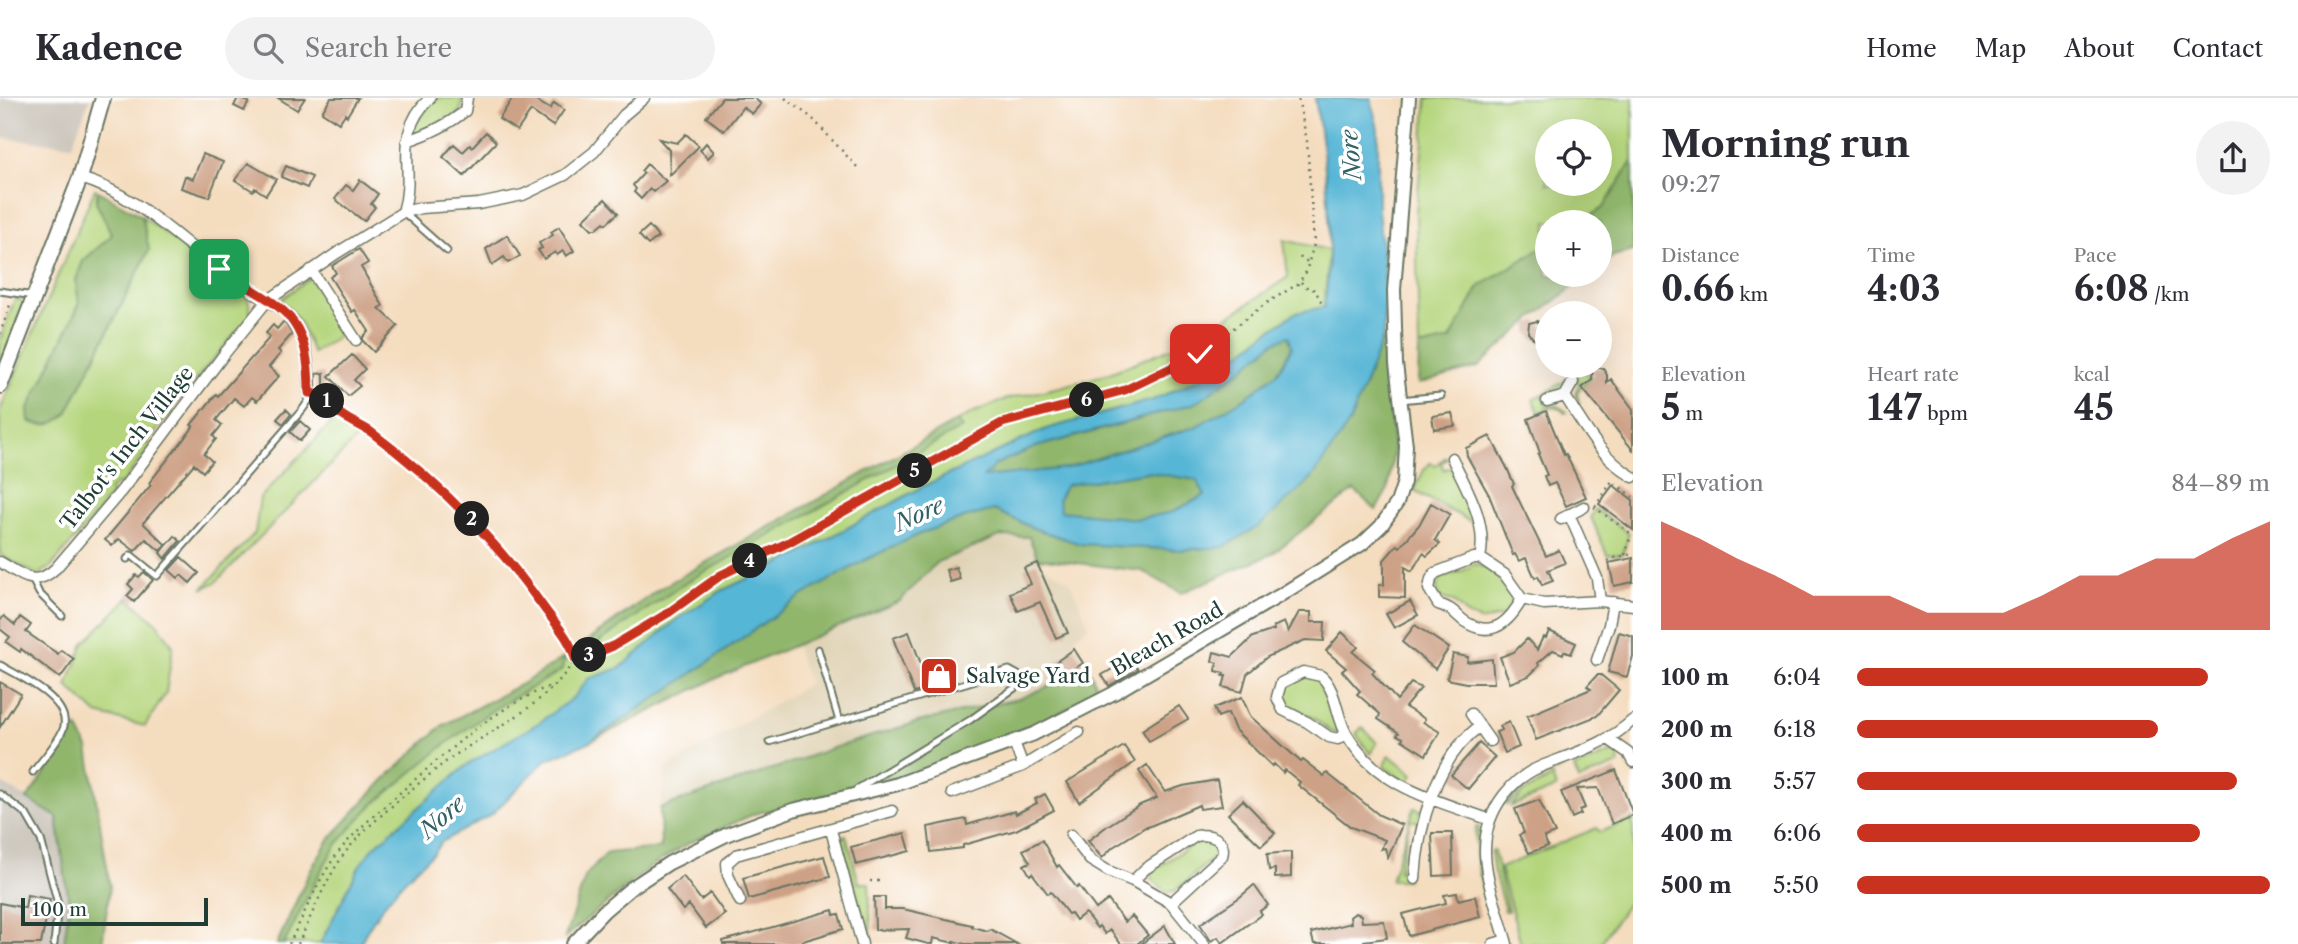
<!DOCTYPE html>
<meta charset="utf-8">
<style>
:root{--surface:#fff;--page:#f2f2f3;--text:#2b2b33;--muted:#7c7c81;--line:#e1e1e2;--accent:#c8321e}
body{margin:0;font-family:"Libre Caslon Text",serif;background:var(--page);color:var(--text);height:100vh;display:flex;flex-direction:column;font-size:26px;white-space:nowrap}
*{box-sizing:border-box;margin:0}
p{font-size:23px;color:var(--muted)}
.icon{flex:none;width:38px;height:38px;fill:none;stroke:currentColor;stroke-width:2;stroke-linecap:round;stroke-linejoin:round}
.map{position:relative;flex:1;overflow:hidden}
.panel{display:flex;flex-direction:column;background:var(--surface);width:665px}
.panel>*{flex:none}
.buttons{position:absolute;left:1535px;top:21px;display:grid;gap:14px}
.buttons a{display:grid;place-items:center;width:77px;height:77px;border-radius:50%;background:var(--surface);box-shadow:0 7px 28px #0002;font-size:35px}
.scale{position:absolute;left:21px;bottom:18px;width:187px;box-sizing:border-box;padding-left:7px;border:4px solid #1f3d34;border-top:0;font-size:19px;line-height:24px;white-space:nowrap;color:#1f3d34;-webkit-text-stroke:5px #fff;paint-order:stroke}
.pin{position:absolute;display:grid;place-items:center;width:60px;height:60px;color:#fff;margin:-30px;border-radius:14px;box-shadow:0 4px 10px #0006}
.km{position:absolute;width:35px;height:35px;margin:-18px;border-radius:50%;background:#222;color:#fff;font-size:19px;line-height:35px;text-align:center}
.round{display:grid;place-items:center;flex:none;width:74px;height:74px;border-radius:37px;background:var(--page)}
.overview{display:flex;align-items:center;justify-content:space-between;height:119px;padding:0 28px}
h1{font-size:38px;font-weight:800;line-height:52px}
.figures{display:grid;grid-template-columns:repeat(3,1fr);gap:10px;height:119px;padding:7px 28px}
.figures div{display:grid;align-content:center}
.figures b{font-size:35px;font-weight:800}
.figures small{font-size:19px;font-weight:400}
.figures p{font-size:19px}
.chart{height:196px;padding:14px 28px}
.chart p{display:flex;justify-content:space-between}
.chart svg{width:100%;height:126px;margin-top:7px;fill:var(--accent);opacity:.7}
ul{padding:0 28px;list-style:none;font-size:23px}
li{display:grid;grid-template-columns:112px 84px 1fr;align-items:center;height:52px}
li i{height:18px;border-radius:9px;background:var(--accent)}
header{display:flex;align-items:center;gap:42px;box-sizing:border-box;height:98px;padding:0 35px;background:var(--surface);border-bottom:2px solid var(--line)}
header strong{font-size:33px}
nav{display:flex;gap:38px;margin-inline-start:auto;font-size:24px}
.search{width:490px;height:63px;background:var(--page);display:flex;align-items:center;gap:18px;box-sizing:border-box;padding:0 24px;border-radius:38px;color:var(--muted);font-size:26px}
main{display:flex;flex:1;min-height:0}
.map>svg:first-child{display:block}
.built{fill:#e0d3b5}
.industrial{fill:#c9c3b8}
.green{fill:#b5d57d;stroke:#6a8958;stroke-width:2;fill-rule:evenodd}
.forest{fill:#90b66c;stroke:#587a50;stroke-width:2}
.water{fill:#57b6d5;stroke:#3b7a84;stroke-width:2;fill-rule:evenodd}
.building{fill:#cda186}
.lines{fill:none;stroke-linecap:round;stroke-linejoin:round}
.service-casing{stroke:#6a7564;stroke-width:9}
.minor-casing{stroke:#6a7564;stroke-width:13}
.tertiary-casing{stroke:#6a7564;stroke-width:16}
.secondary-casing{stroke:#6a7564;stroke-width:18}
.path{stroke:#6a7564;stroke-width:2.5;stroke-dasharray:2 5;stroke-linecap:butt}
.service{stroke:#fff;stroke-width:5}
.minor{stroke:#fff;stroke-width:10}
.tertiary{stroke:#fff;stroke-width:12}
.secondary{stroke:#fff;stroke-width:14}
.route-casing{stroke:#fff;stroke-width:14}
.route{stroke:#c8321e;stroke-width:9}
.labels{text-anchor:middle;stroke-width:7;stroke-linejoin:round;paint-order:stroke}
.street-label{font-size:21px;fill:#1f3d34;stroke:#fff}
.poi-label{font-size:21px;fill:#1f3d34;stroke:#fff;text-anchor:start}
.water-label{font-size:23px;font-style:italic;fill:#306164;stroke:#fff}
</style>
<header>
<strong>Kadence</strong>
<div class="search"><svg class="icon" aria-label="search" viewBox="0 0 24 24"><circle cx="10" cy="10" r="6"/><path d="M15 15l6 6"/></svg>Search here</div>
<nav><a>Home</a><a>Map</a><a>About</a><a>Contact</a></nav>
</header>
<main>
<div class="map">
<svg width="1633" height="846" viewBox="0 0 1633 846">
<rect width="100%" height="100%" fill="#fff"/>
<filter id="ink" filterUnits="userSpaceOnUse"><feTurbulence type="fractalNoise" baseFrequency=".0143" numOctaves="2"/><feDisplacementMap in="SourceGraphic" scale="14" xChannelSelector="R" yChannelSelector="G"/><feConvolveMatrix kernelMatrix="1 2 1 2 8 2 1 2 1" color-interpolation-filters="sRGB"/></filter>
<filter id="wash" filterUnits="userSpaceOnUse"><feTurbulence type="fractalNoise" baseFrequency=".00686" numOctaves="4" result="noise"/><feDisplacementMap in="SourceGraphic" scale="28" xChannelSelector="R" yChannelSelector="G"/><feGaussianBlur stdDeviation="1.57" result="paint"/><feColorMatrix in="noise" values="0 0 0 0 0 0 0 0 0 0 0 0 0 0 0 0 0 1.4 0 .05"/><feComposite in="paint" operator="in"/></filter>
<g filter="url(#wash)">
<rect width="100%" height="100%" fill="#f4dcbe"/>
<path class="built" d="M1000 438 1029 439 1041 466 1070 483 1089 528 1075 540 1089 571 1021 600 918 624 836 649 660 710 666 670 809 586 795 546 900 503 937 464Z"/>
<path class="industrial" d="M0 0H90L72 47 0 40Z
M0 684 57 718 69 805 64 846H0Z"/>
<path class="green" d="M435 0H462L461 12 451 21 414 38 415 25Z
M1427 0H1633V62L1604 109 1581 124H1547V146L1480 189 1450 242 1419 249 1416 114ZM1547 33H1600V86H1547Z
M95 91 98 93 96 104 113 137 83 163 76 182 79 207 29 312 30 323C45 330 53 327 66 317L149 152 142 118 242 192 248 201 251 217 172 310 174 314 171 319 165 321 147 346 150 349 121 386H116L110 392 112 397 102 406V409L51 469 37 477 0 457V312Z
M1284 142 1329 152 1324 209 1295 215 1264 236 1221 271 1153 302 1046 331 924 388 798 457 723 492 676 522 620 570 588 581 574 599 540 624 467 667 375 748 360 767 320 846H277L310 773 330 740 384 682 442 628 522 586 558 564 659 491 972 315 1007 301 1060 289 1107 276 1196 240 1288 179Z
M310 179 346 233 313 255C302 231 302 220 279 203Z
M15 201 26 203 0 269V241Z
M1581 268 1591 280 1577 294 1579 305 1577 306 1576 294 1579 284 1573 278 1561 294 1543 299 1546 308 1557 307 1567 314 1565 315 1561 311 1553 309 1539 314 1533 302 1563 284Z
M336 320 360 337 216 484 202 491 255 435 260 400Z
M1446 359 1447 361 1441 365 1444 372 1451 369 1469 406 1475 426 1414 393 1424 372 1430 365 1435 367Z
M1595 411 1629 435 1623 456 1607 457 1591 419Z
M1474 466C1492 469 1502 485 1514 498L1512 506 1504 518 1482 523 1468 518 1453 503 1440 500 1436 488 1442 479 1461 474Z
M128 500 157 525 173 548 166 595 145 628 97 616 67 588 84 545Z
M1307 578 1318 581 1324 588 1339 632 1336 635 1330 633 1312 619 1286 606C1279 588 1293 584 1307 578Z
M1362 629 1377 645 1370 656 1356 636Z
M1613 654 1619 658V666L1579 682 1574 670Z
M1389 657 1413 676 1408 685 1384 669Z
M1562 667 1563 670 1529 685 1507 707 1505 706 1524 685Z
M1552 679 1556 690 1510 709 1523 695Z
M1414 710 1421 712 1420 724 1410 722 1399 773 1408 775 1407 782H1391Z
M1633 721V798L1600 846H1521L1500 770 1597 730 1600 734Z
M1476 729H1479L1480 770 1493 817 1490 818C1481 788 1474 761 1476 729Z
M846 737 859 785H869L871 837 868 838 842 743 843 738Z
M1208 741 1218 748 1219 755 1175 793 1167 794 1151 781V774L1199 742Z
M1494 753 1508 813H1505L1494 774 1491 754Z"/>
<path class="forest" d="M1633 62V153L1613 158 1600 169V124H1581L1604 109Z
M98 93 142 118 149 152 66 317C53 327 44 330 29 323L28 312 79 207 76 182 83 163 112 137 96 104Z
M1547 146V177H1589L1529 223 1478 269 1418 286 1419 249 1450 242 1479 189Z
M1288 237 1292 249 1278 274 1247 299 1195 329 1067 370 983 380 996 366 1036 349 1141 321 1239 274 1274 244Z
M1383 239 1394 352 1388 391 1376 412 1354 392 1272 456 1181 495 1142 473 1038 460 1029 439 1000 438 937 464 900 503 715 581 589 644 700 570 803 497 867 461 924 434 967 419 994 412 1033 430 1080 446 1180 452 1223 449 1350 324Z
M957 323 962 330 685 485 589 551 576 552 659 491Z
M1147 374 1197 382 1205 397 1173 414 1138 421 1061 414 1058 402 1065 387Z
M570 556 568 563 564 562 562 572 493 612 447 645 367 712 337 746 320 774 284 846H277L310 773 330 740 384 682 442 628 522 586Z
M1089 571 1099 594 1016 637 898 680 754 716 693 743 653 767 565 839 586 777 607 755 661 750 660 710 836 649 918 624 1021 600Z
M77 629 88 650 110 789 102 846H64L69 805 57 719 27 701Z"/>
<path class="water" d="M1315 0H1371L1378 31V112L1386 190 1383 239 1350 324 1312 380 1259 428 1223 449 1180 452 1080 446 1033 430 994 412 967 419 924 434 867 461 803 497 700 570 589 644 546 662 492 716 440 745C435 756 425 762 417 770 394 792 374 817 360 846H320L360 767 375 748 467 667 540 624 574 599 588 581 620 570 676 522 723 492 798 457 924 388 1046 331 1153 302 1220 271 1265 236 1295 215 1324 209C1336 140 1326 68 1315 0ZM1289 238 1292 249 1278 274 1247 299 1195 329 1067 370 984 379 996 366 1036 349 1193 306 1239 274 1274 244ZM1147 374 1196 382 1205 397 1173 414 1138 421 1061 413 1058 401 1066 387Z"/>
<g id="blocks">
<path class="building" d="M238 0 249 4 244 13 234 8Z
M278 0H305L297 12Z
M331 0H358L347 18 345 16 339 25 322 14Z
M513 0H532L550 11 554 5 564 12 553 28 531 13 517 33 499 21Z
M722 0H754L761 6 752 16 743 9 724 33 706 19Z
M486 34 496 44 464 78 443 59 454 46 463 54 470 47 472 49Z
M686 36 699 48 670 77 669 52 659 41 677 45Z
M706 45 714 54 708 60 700 52Z
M203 56 223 64 209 99 181 90 185 78 193 81Z
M248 65 276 81 266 97 255 90 253 93 235 82Z
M647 66 666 83 653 94 650 91 641 101 634 94 636 91 633 87 644 75 641 73Z
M286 68 312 79 307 90 281 79Z
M360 82 378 96 371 106 375 109 364 123 335 101 346 87 353 92Z
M605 101 618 115 606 126 604 124 596 131H592L583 122Z
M649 128 658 139 648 147 639 137Z
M559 129 574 153 566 158 563 153 557 157 555 154 544 161 538 152 542 150 539 145 553 137 551 134Z
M507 137 520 158 508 165 504 159 492 167 486 151Z
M359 151 368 165 361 169 383 208 379 210 398 228 374 254 363 243V239L369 233 355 212 352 214 330 179 336 175 332 168Z
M284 223 292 236 278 252 281 255 269 269 279 278 257 303 252 299 244 308 234 300 216 322 222 327 213 338 216 341 204 356 212 363 203 374 194 366 143 425 166 447 160 453 146 441 135 453 119 441 112 448 105 442 151 387 149 385 191 332 193 328 191 327 216 296 218 298 270 239 266 235 273 227 277 231Z
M1537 223 1547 233V241L1541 240 1535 242 1528 235 1529 225Z
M352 257 365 271 354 282 360 288 348 298 329 278Z
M1593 270H1603L1607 277V285L1611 281 1633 311V352L1582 290 1592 282Z
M324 275V292H316V276Z
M286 311 291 316 283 326 277 321Z
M1546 313 1564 357 1566 356 1586 399 1566 408 1555 385 1548 388 1544 378 1547 377 1538 356 1540 355 1528 321Z
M1452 315 1455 328 1434 331 1432 318Z
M300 323 310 332 300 343 290 334Z
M1490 338 1507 370 1514 386 1512 388 1546 458 1559 452 1565 465 1548 472 1553 483 1542 487 1538 478 1535 480 1526 460 1519 463 1515 456 1513 457 1489 397 1467 358 1466 350Z
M1613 387 1633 402V432L1599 406Z
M1431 405 1450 416 1435 442 1440 446 1427 458 1423 455 1412 473 1405 469V500L1379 499V487H1384V462L1397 447 1400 449 1419 427Z
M175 438 180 443 165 461 160 455Z
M181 459 199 475 190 485 181 477 178 480 169 472Z
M1633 460V484L1614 488 1609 465Z
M1037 465 1068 535 1056 540 1040 504 1018 513 1010 495 1031 486 1024 470Z
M956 469 960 481 950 484 946 472Z
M144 474 153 482 134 504 127 498 133 491 128 486 136 477 139 479Z
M1410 503 1418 517 1394 530 1386 516Z
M1299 514H1311V524H1325L1324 543 1305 542 1267 559 1247 576 1242 594 1223 589 1226 578H1223L1224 575 1216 573 1217 565 1212 563 1214 554 1232 559 1253 539 1274 532 1273 529 1284 524 1288 534Z
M4 518 15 527 20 519 31 527 26 534 58 556 61 552 74 561 60 580 21 551 20 554 6 544 10 539 0 531V523Z
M1415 527 1449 550 1435 571 1402 544Z
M1549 533 1576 545 1571 556 1564 553 1563 556 1553 552 1538 565 1539 568 1529 578 1510 585 1500 559 1514 554 1527 541 1537 552 1543 539 1546 540Z
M909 534 930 590 914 595 893 540Z
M1342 534 1358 549 1353 554 1375 572 1372 575 1397 602 1411 585 1421 590 1405 609 1425 621 1423 624 1440 634 1426 657 1402 642 1403 640 1397 637 1399 635 1378 621 1380 616 1357 596 1360 593 1342 573 1346 570 1326 553Z
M1619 534 1633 538V558L1627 579 1608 574Z
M1074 551 1083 565 1065 577 1056 564Z
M1453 556 1468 559 1467 564 1492 561 1494 585H1466L1447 581Z
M1131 560 1138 571 1109 588 1102 577Z
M1597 577H1601L1619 592 1597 618 1536 642 1527 618 1591 591 1587 588Z
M0 584 21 596 0 629Z
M1242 599 1250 618 1301 664 1303 662 1324 678 1327 675 1379 717 1402 727 1388 760 1385 750 1381 751 1385 742 1351 729 1298 687 1300 684 1285 672 1283 675 1274 666 1272 668 1235 632 1228 615 1218 619 1214 610Z
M1179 608 1188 621 1149 643 1142 632Z
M1509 624 1519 649 1505 655 1496 634 1502 632 1500 628Z
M1479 645 1495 659 1468 691 1451 677Z
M1124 648 1135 664 1079 704 1067 684Z
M1147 667 1165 694 1183 688 1217 682 1222 708 1200 711 1199 707 1148 729 1147 728 1113 749 1102 760 1088 743 1107 728 1140 707 1157 700 1139 673Z
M1616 672 1633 717 1612 726 1598 690 1577 691 1585 710 1579 712 1581 716 1572 720 1561 694Z
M1045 696 1054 712 1016 732 963 747V750L931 754 928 729 966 721 967 727 1015 713 1016 716 1037 705 1035 701Z
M1243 702 1275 735 1261 748 1228 716Z
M1539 702 1555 735 1544 739 1548 748 1529 755 1519 737 1524 735 1515 711Z
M905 735 910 753 856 767 851 749Z
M1432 735H1452L1453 777 1434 778Z
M1042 742 1057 769 1059 767 1077 790 1079 788 1096 811 1108 802 1125 824 1132 818 1148 837 1137 846H1121L1110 832 1105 836 1099 828 1097 830 1085 815 1076 822 1071 815 1068 816 1051 794 1048 796 1032 775 1030 777 1024 767 1030 764 1023 752Z
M1291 754V779L1275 780V771L1269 772 1267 756Z
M824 758 830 779 749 801 743 780Z
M683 778 701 802 710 795 725 816 706 830 689 807 683 812 667 791Z
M1254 787 1268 807 1260 813 1262 816 1222 845 1218 839 1211 843 1200 826 1240 799Z
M1457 795 1458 802 1475 798 1480 819 1409 838 1403 816 1446 805 1444 797Z
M27 797 50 801 41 846H0V805L25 810Z
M874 799H885V811H903L972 827V829L988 833 990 831 1017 846H965L954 843V845L933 840 932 846H928L906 840 909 831 875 832Z
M833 812 834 817 839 816 843 831 803 843 804 846H723V843Z
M1355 815 1361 817 1362 824 1384 823 1387 840 1364 843V846H1314L1311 835 1351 825 1350 819Z
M1165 828 1175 846H1141Z"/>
</g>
</g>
<g filter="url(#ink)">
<use href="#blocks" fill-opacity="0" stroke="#6a7564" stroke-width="2"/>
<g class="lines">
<g class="service-casing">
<path id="service" d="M403 114 447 153
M0 193 34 198
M1400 302 1441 298
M127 461 131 457 157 478 303 311 309 302V295
M33 483 39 495 62 518
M818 551 839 623
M0 567C19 578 69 601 64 628 62 640 41 663 33 674
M769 644 1009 572 1018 577 1016 589 970 622 857 691
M0 696 26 716 41 742 58 806 54 846"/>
</g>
<g class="minor-casing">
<path id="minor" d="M407 43C429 36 448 27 465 13L467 0
M403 114C417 70 391 37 430 0
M311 172 356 242
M309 295C310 259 305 218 267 203L337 155 403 114 421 110 479 106 523 97 565 77 594 54 624 17 644 0
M1565 298C1585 329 1601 360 1633 379
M1547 303 1565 298 1573 284
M1452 360C1467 391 1488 425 1480 460
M1569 416 1597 480 1600 503
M1561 421 1584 409
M0 464C23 477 34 491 56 470L122 392 225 255 267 203C251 192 233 181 217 169 174 137 132 94 80 80
M1522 501C1511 521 1495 540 1469 526 1455 519 1458 512 1438 506L1429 491 1431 481 1435 475 1474 460H1480L1505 477 1522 501 1544 506 1600 503 1633 507
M1597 562 1609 527 1613 504
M1471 616 1490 643
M1346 636 1338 641 1329 639 1307 624 1283 612 1277 599 1281 585 1303 574 1321 578C1337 592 1336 619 1347 637 1377 689 1436 702 1488 721
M1608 641 1628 655 1633 664
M1014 644 1023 668
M952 695 1023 668 1079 634
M831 732 862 846
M1071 737 1090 762 1108 773 1133 783 1171 805 1204 846
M1415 781C1418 728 1436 660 1480 628
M1133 783 1145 771 1196 738C1210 735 1227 741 1222 758L1171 805
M740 803 728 777 727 765 736 757 892 713
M1493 846 1506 842
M1507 846C1493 794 1467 745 1504 697 1514 684 1527 674 1542 668 1575 655 1607 646 1633 622"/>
</g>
<g class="tertiary-casing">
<path id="tertiary" d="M573 846 604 813 631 790 669 765 728 736 793 712 898 686 1034 636 1114 595 1279 498 1362 446 1381 428 1397 405 1404 384 1406 348 1396 266 1394 192 1409 0"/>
</g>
<g class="secondary-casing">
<path id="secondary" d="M0 288 80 80 103 0"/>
</g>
<path class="path" d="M785 0 812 20 857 69
M1300 159 1302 162 1310 164
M1301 184 1304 188 1315 192 1322 205
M0 236 11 204
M320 296 340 316 369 333 400 357 474 423 539 503 575 556V560
M1594 409 1633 437
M1595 409 1612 383 1633 399
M1625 457 1631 437
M1608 463 1613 460 1633 456
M870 783H884
M289 846C305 815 319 778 341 751 359 729 382 711 403 692 449 652 495 609 553 587
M298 846C313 815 326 779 348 751 369 725 412 691 439 669 482 635 549 609 575 560L591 557 613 548 668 515 721 477 789 444 1002 325 1125 292 1200 256 1265 206 1298 186 1306 174 1314 146 1307 43 1298 0"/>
<use href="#service" class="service"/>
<use href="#minor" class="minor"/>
<use href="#tertiary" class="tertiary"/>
<use href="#secondary" class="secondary"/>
</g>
</g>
<g class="lines" filter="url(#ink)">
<g class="route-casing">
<path id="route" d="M219 171C281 211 309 212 309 295 324 294 332 310 343 318 352 324 362 328 371 334 438 384 496 442 544 510 554 524 571 542 575 560L591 557 613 548 668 515 721 477 789 444 1002 325 1125 292 1200 256"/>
</g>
<use href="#route" class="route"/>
</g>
<defs>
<g id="shop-square" transform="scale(2.0125)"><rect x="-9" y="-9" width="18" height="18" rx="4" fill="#c8321e" stroke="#fff"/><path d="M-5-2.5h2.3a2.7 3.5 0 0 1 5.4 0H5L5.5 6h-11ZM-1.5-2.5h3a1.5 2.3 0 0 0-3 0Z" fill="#fff"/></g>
</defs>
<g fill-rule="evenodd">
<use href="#shop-square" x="939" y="578"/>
</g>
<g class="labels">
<g class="street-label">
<text transform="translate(127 350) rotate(-52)" y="7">Talbot's Inch Village</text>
<text transform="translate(1167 541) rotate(-30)" y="7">Bleach Road</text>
</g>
<g class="poi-label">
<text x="966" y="585">Salvage Yard</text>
</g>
<g class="water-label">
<text transform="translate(1351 57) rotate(-95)" y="8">Nore</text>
<text transform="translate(919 416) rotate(-24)" y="8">Nore</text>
<text transform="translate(442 719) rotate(-41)" y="8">Nore</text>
</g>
</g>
</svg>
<div class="buttons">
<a><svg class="icon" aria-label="locate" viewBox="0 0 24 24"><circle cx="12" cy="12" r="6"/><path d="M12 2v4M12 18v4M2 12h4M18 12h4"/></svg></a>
<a>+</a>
<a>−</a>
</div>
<div class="scale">100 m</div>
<div class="pin" style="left:219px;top:171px;background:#1e9e55"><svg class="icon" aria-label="arrive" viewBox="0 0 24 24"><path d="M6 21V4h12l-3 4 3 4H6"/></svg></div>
<div class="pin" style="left:1200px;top:256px;background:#d93025"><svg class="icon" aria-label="check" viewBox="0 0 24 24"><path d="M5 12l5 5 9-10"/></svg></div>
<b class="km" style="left:327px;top:303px">1</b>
<b class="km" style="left:472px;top:421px">2</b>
<b class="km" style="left:589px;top:557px">3</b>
<b class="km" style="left:750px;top:463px">4</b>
<b class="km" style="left:915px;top:373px">5</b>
<b class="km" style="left:1087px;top:302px">6</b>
</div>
<section class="panel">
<div class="overview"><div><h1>Morning run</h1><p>09:27</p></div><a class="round"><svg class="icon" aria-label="share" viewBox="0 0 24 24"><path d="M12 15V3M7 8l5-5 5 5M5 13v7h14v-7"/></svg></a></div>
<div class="figures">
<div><p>Distance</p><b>0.66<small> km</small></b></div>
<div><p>Time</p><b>4:03</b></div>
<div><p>Pace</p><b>6:08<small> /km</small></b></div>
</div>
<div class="figures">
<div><p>Elevation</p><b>5<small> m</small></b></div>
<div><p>Heart rate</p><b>147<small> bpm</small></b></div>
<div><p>kcal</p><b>45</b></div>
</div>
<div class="chart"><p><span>Elevation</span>84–89 m</p>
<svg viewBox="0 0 160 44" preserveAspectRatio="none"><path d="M0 44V6L10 12L20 19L30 25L40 32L50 32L60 32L70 38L80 38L90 38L100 32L110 25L120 25L130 19L140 19L150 12L160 6V44z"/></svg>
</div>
<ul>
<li><b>100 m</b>6:04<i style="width:85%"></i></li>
<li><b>200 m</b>6:18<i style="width:73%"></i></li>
<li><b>300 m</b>5:57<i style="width:92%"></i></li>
<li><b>400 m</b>6:06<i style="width:83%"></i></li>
<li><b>500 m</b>5:50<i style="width:100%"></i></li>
</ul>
</section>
</main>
